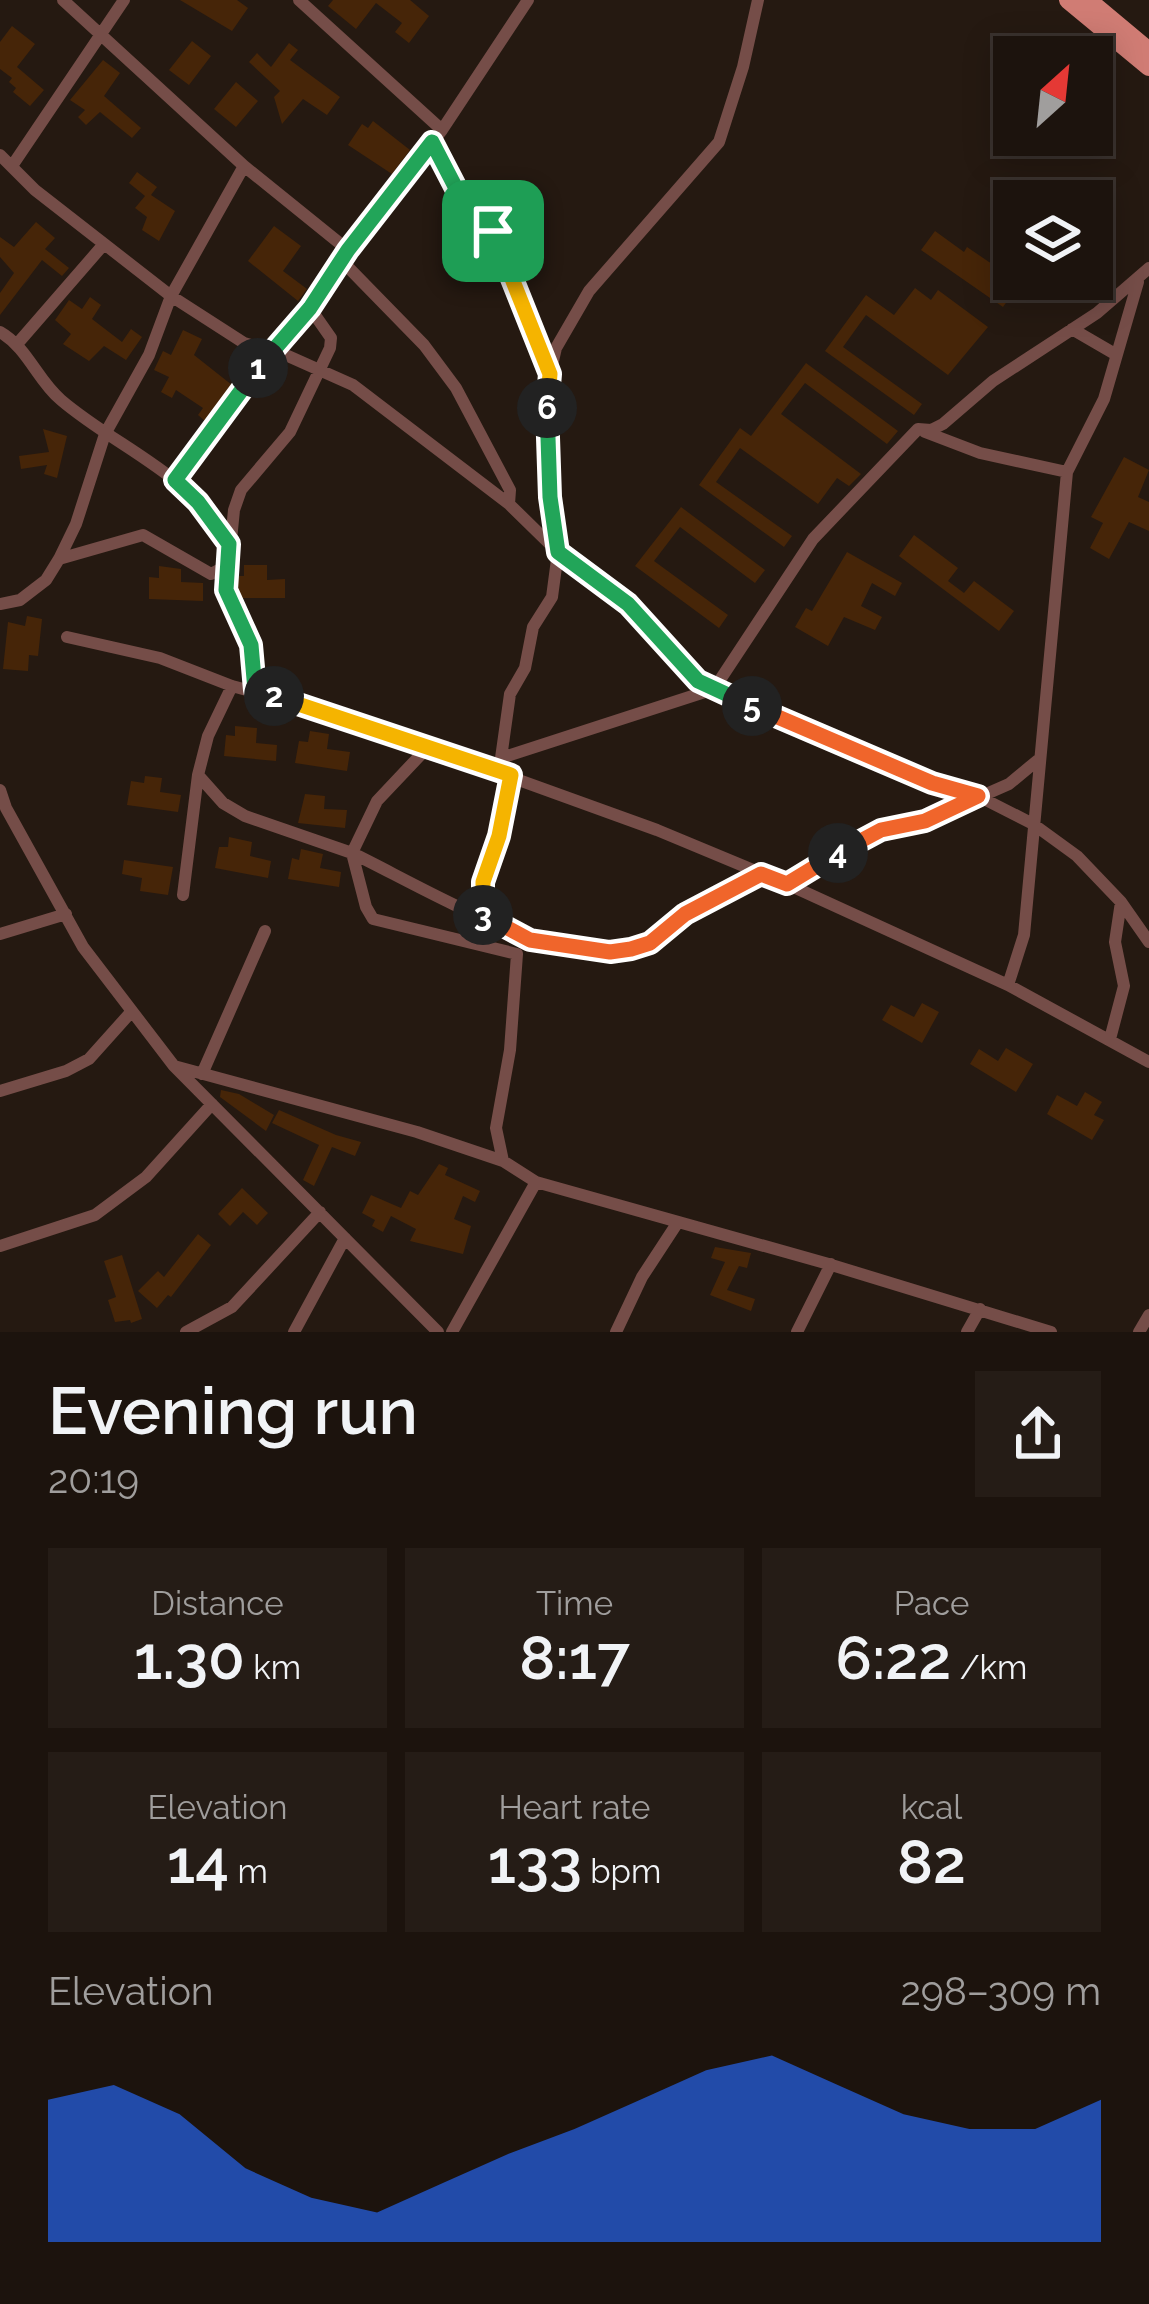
<!DOCTYPE html>
<meta charset="utf-8">
<style>
:root{--surface:#1c130d;--page:#251c16;--text:#f1f3f6;--muted:#a09e9d;--line:#3a322e;--accent:#2563eb}
body{margin:0;font-family:Raleway,sans-serif;background:var(--page);color:var(--text);height:100vh;display:flex;flex-direction:column;font-size:45px;white-space:nowrap}
*{box-sizing:border-box;margin:0}
p{font-size:39px;color:var(--muted)}
.icon{flex:none;width:66px;height:66px;fill:none;stroke:currentColor;stroke-width:2;stroke-linecap:round;stroke-linejoin:round}
.map{position:relative;height:1332px;overflow:hidden}
.sheet{display:flex;flex-direction:column;background:var(--surface);flex:1}
.sheet>*{flex:none}
.needle{width:78px;rotate:27deg}
.controls{position:absolute;left:993px;top:36px;display:grid;gap:24px}
.controls a{display:grid;place-items:center;width:120px;height:120px;border-radius:0px;background:var(--surface);box-shadow:0 6px 30px #0003,0 0 0 3px var(--line);font-size:60px}
.pin{position:absolute;display:grid;place-items:center;width:102px;height:102px;color:#fff;margin:-51px;border-radius:24px;box-shadow:0 6px 18px #0006}
.km{position:absolute;width:60px;height:60px;margin:-30px;border-radius:50%;background:#222;color:#fff;font-size:33px;line-height:60px;text-align:center}
.round{display:grid;place-items:center;flex:none;width:126px;height:126px;border-radius:0px;background:var(--page)}
.summary{display:flex;align-items:center;justify-content:space-between;height:204px;padding:0 48px}
h1{font-size:66px;font-weight:600;line-height:90px}
.figures{display:grid;grid-template-columns:repeat(3,1fr);gap:18px;height:204px;padding:12px 48px}
.figures div{display:grid;align-content:center;border-radius:0px;background:var(--page);text-align:center}
.figures b{font-size:60px;font-weight:600}
.figures small{font-size:33px;font-weight:400}
.figures p{font-size:33px}
.chart{height:336px;padding:24px 48px}
.chart p{display:flex;justify-content:space-between}
.chart svg{width:100%;height:216px;margin-top:12px;fill:var(--accent);opacity:.7}
.map>svg:first-child{display:block}
.building{fill:#462508}
.lines{fill:none;stroke-linecap:round;stroke-linejoin:round}
.minor{stroke:#754d48;stroke-width:12}
.primary{stroke:#d07c74;stroke-width:18}
.split-1-casing{stroke:#fff;stroke-width:24}
.split-2-casing{stroke:#fff;stroke-width:24}
.split-3-casing{stroke:#fff;stroke-width:24}
.split-4-casing{stroke:#fff;stroke-width:24}
.split-5-casing{stroke:#fff;stroke-width:24}
.split-6-casing{stroke:#fff;stroke-width:24}
.split-7-casing{stroke:#fff;stroke-width:24}
.split-1{stroke:#22a559;stroke-width:15}
.split-2{stroke:#22a559;stroke-width:15}
.split-3{stroke:#f5b400;stroke-width:15}
.split-4{stroke:#f0652b;stroke-width:15}
.split-5{stroke:#f0652b;stroke-width:15}
.split-6{stroke:#22a559;stroke-width:15}
.split-7{stroke:#f5b400;stroke-width:15}
</style>
<div class="map">
<svg width="1149" height="1332" viewBox="0 0 1149 1332">
<rect width="100%" height="100%" fill="#251911"/>
<path class="building" d="M180 0H237L248 8 232 31Z
M333 0H410L429 16 409 43 395 32 402 23 376 3 356 29 328 6Z
M12 26 35 44 17 67 44 90 30 106 13 92 16 88 9 82 12 78 0 69V42Z
M192 41 211 56 189 85 169 70Z
M289 43 298 50 290 60 340 97 327 115 303 99 282 124 274 97 280 91 249 62 257 53 271 67Z
M103 60 120 73 104 96 141 128 132 138 100 112 86 125 78 117 85 110 70 100Z
M236 82 258 101 236 127 214 109Z
M373 121 410 150 392 174 348 145 362 124 368 128Z
M137 172 157 187 151 195 175 211 159 241 142 230 147 217 135 208 145 196 129 183Z
M36 222 55 238 45 249 69 268 62 276 42 260 0 315V293L14 273 0 257V237L14 247Z
M274 226 301 246 283 271 307 289 298 301 248 261Z
M935 231 964 252 967 247 1020 283 1003 307 921 250Z
M915 288 931 300 938 290 988 327 948 375 866 315 843 347 922 404 914 415 825 351 866 295 894 315Z
M90 297 101 305 92 319 122 342 131 329 142 337 126 360 104 346 89 361 63 344 71 334 55 320 69 300 82 309Z
M183 330 202 339 194 355 232 385 205 421 198 415 203 408 176 390 172 398 161 392 169 377 154 370 163 351 171 355Z
M806 363 898 431 887 444 805 383 781 414 861 474 849 486 837 478 818 504 740 448 716 482 792 536 784 547 699 485 740 428 751 436Z
M43 429 67 436 57 478 44 474 47 465 21 469 19 456 49 452Z
M1124 457 1149 470 1138 497 1149 502V531L1129 522 1109 559 1090 548 1103 523 1091 517Z
M681 507 765 570 755 583 680 527 654 561 728 615 719 628 635 566Z
M914 535 958 568 948 581 964 593 974 581 1014 611 999 631 899 556Z
M847 552 902 583 895 596 872 583 861 606 882 617 875 630 844 617 828 646 795 627 806 608 812 611Z
M244 565H267V580L285 579V598H241L237 588 238 576H244Z
M159 566 181 569V582L203 583V601L149 599V577L159 578Z
M27 616 42 619 38 656 29 655 28 671 3 669 8 622 25 626Z
M235 726 257 728 256 743 277 745 276 761 224 756 226 735 235 736Z
M310 731 329 734 327 749 350 752 347 771 295 763 299 741 308 742Z
M145 776 162 778 160 792 181 795 178 812 127 805 131 781 144 783Z
M305 794 325 796 324 809 347 810 345 828 298 823Z
M229 837 252 842 250 856 271 861 268 878 215 868 219 847H228Z
M301 849 323 854 320 868 341 872 339 887 288 879 292 858 299 860Z
M124 860 173 867 168 895 140 891 142 878 122 874Z
M922 1003 939 1012 922 1043 882 1020 891 1005 914 1017Z
M1006 1048 1033 1064 1016 1092 970 1064 979 1049 998 1061Z
M221 1090 239 1094 274 1115 266 1131 220 1097Z
M1085 1092 1102 1102 1094 1115 1104 1120 1092 1140 1047 1114 1057 1095 1077 1106Z
M279 1110 336 1135 361 1142 355 1156 332 1147 314 1186 303 1180 319 1145 272 1123Z
M439 1164 448 1168 445 1175 480 1191 475 1202 463 1196 454 1219 471 1226 463 1254 410 1241 416 1229 391 1216 383 1232 372 1226 375 1220 362 1213 371 1195 401 1208 410 1191 418 1195Z
M242 1188 268 1213 257 1225 243 1212 230 1226 218 1214Z
M198 1234 211 1245 171 1297 168 1295 157 1308 138 1291 158 1271 164 1277Z
M715 1247 751 1253 747 1268 739 1266 727 1290 755 1299 751 1311 710 1295 725 1262 711 1258Z
M122 1255 142 1319 131 1323 130 1320 115 1322 108 1300 116 1297 104 1261Z"/>
<g class="lines">
<path class="minor" d="M63 0 244 166 348 250
M299 0 442 130
M432 142 459 193 493 231 550 373
M0 155 35 190 171 296 244 343 288 356 353 385 509 504 558 552 628 604 699 681 854 752 932 783 978 796 1033 824 1077 856 1121 902 1149 942
M12 166 124 0
M342 261 424 345 456 388 510 490 509 504
M1072 329 1115 354
M0 332C28 348 37 380 61 400 117 448 194 475 229 544
M18 343 104 244
M925 432 980 453 1067 472
M175 480 269 352 310 308 348 250 442 130 528 0
M59 559 143 535 211 574 228 565
M0 604 20 600 46 580 59 559 76 524 105 434 149 355 171 296 244 166
M67 637 160 658 232 686 339 715 657 830 787 884 1008 985 1149 1062
M232 686 208 736 198 775 223 803 245 816 352 853 366 907 373 919 517 954 510 1050 496 1128 503 1161
M255 690 251 645 226 590 234 510 241 490 290 432 330 348 331 338 310 308
M428 747 377 801 352 853C425 888 565 975 644 945 661 939 673 922 688 913 711 898 736 884 761 874
M501 758 714 689 813 539 918 429 931 430 943 424 993 381 1097 313 1149 268
M0 790 6 808 83 947 174 1066 438 1332
M787 884 881 830 925 821 1009 784 1038 760
M183 895 198 775
M481 914 483 882 499 836 511 775 501 758 510 694 525 668 533 627 552 597 558 552 550 497 546 391 556 348 589 291 719 142 743 67 758 0
M0 934 66 914
M1008 985 1024 935 1067 472 1104 399 1138 282
M1110 1039 1124 986 1115 942 1121 902
M174 1066 417 1132 503 1161 536 1182 825 1263 1051 1332
M202 1074 265 931
M0 1091 66 1071 89 1059 132 1011
M0 1246 95 1215 146 1177 212 1104
M186 1332 232 1307 320 1212
M294 1332 345 1238
M452 1332 536 1182
M616 1332 642 1277 678 1222
M797 1332 831 1264
M967 1332 980 1309
M1139 1332 1149 1315"/>
<path class="primary" d="M1068 0 1149 67
M1088 0 1149 51"/>
</g>
<g class="lines">
<g class="split-1-casing">
<path id="split-1" d="M258 368 310 308 348 250 432 142 459 194 493 231"/>
</g>
<g class="split-2-casing">
<path id="split-2" d="M258 368 175 480 198 502 229 544 226 590 251 645 255 690 274 696"/>
</g>
<g class="split-3-casing">
<path id="split-3" d="M274 696 511 775 499 836 483 882V915"/>
</g>
<g class="split-4-casing">
<path id="split-4" d="M483 915 530 940 610 952 631 949 650 943 685 914 761 874 787 884 838 853"/>
</g>
<g class="split-5-casing">
<path id="split-5" d="M752 706 932 783 978 796 925 821 881 830 838 853"/>
</g>
<g class="split-6-casing">
<path id="split-6" d="M547 408 550 497 558 552 628 604 698 681 752 706"/>
</g>
<g class="split-7-casing">
<path id="split-7" d="M493 231 550 374 547 408"/>
</g>
<use href="#split-1" class="split-1"/>
<use href="#split-2" class="split-2"/>
<use href="#split-3" class="split-3"/>
<use href="#split-4" class="split-4"/>
<use href="#split-5" class="split-5"/>
<use href="#split-6" class="split-6"/>
<use href="#split-7" class="split-7"/>
</g>
</svg>
<div class="controls">
<a><svg class="needle" viewBox="-14 -14 28 28"><path d="M0-13l5 13h-10z" fill="#e53935"/><path d="M0 13l5-13h-10z" fill="#a09e9d"/></svg></a>
<a><svg class="icon" aria-label="layers" viewBox="0 0 24 24"><path d="M12 4l9 5-9 5-9-5zM3 14l9 5 9-5"/></svg></a>
</div>
<div class="pin" style="left:493px;top:231px;background:#1e9e55"><svg class="icon" aria-label="arrive" viewBox="0 0 24 24"><path d="M6 21V4h12l-3 4 3 4H6"/></svg></div>
<b class="km" style="left:258px;top:368px">1</b>
<b class="km" style="left:274px;top:696px">2</b>
<b class="km" style="left:483px;top:915px">3</b>
<b class="km" style="left:838px;top:853px">4</b>
<b class="km" style="left:752px;top:706px">5</b>
<b class="km" style="left:547px;top:408px">6</b>
</div>
<section class="sheet">
<div class="summary"><div><h1>Evening run</h1><p>20:19</p></div><a class="round"><svg class="icon" aria-label="share" viewBox="0 0 24 24"><path d="M12 15V3M7 8l5-5 5 5M5 13v7h14v-7"/></svg></a></div>
<div class="figures">
<div><p>Distance</p><b>1.30<small> km</small></b></div>
<div><p>Time</p><b>8:17</b></div>
<div><p>Pace</p><b>6:22<small> /km</small></b></div>
</div>
<div class="figures">
<div><p>Elevation</p><b>14<small> m</small></b></div>
<div><p>Heart rate</p><b>133<small> bpm</small></b></div>
<div><p>kcal</p><b>82</b></div>
</div>
<div class="chart"><p><span>Elevation</span>298–309 m</p>
<svg viewBox="0 0 160 44" preserveAspectRatio="none"><path d="M0 44V15L10 12L20 18L30 29L40 35L50 38L60 32L70 26L80 21L90 15L100 9L110 6L120 12L130 18L140 21L150 21L160 15V44z"/></svg>
</div>
</section>
